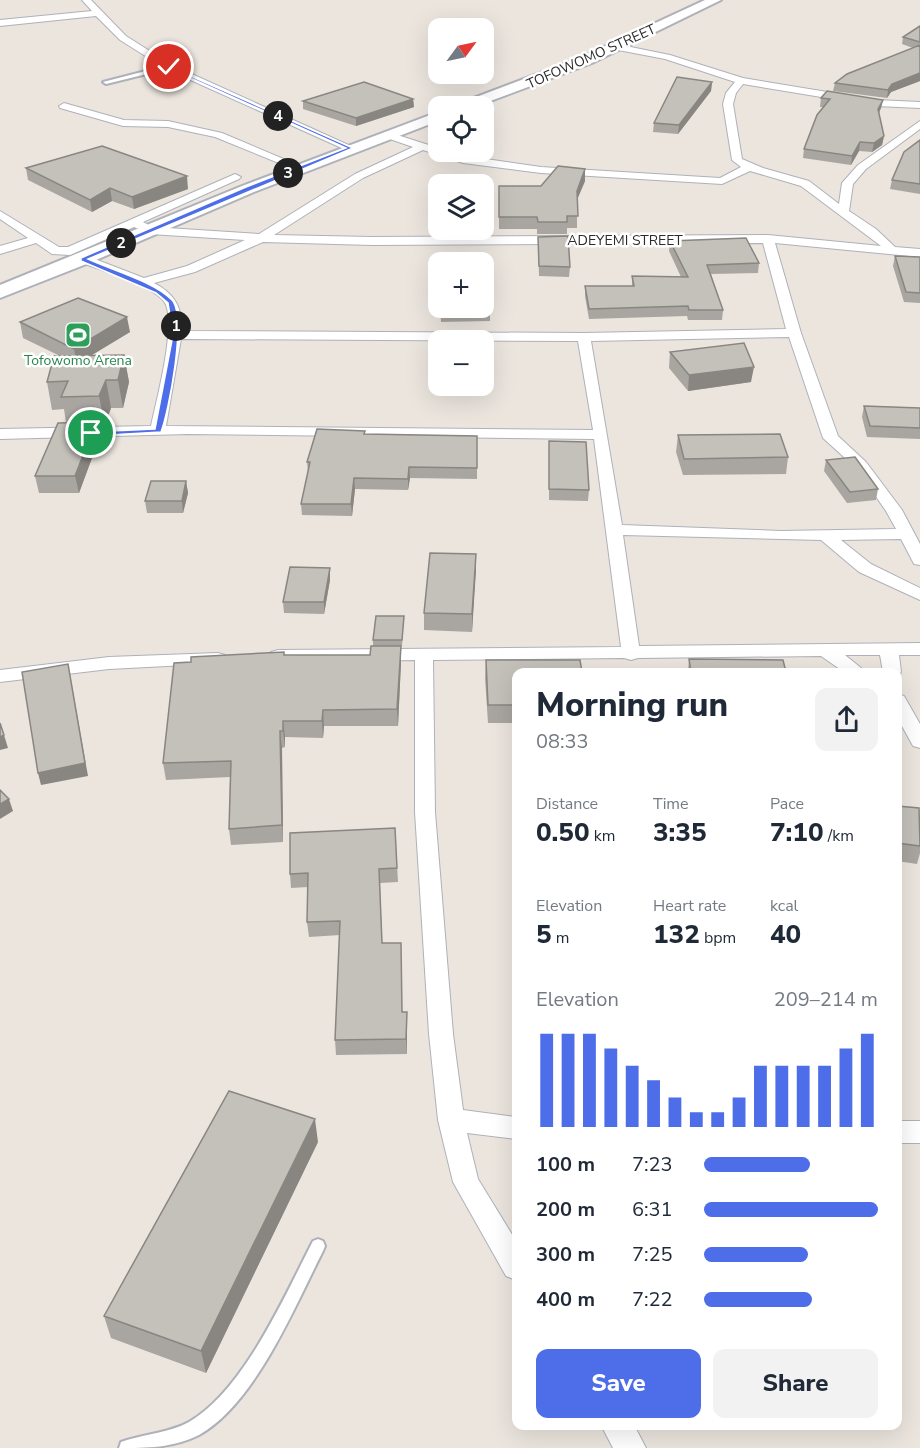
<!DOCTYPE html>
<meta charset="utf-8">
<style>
:root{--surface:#fff;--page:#f2f2f3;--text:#1f2937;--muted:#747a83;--accent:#4d6de9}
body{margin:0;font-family:"Nunito Sans",sans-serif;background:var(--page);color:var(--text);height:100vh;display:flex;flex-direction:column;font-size:22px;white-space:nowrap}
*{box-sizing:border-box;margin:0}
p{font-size:20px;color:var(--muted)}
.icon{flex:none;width:33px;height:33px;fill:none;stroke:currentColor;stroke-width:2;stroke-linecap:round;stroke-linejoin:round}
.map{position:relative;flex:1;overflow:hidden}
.sheet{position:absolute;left:512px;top:668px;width:390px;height:762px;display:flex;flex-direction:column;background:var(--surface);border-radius:12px;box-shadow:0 6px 24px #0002}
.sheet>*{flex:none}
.needle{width:39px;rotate:57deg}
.controls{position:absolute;left:428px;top:18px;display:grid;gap:12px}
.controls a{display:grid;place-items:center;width:66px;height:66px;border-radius:12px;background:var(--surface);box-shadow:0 6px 24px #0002;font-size:30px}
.pin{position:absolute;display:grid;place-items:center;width:51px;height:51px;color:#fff;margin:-26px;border:3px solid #fff;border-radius:50%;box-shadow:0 2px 6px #0007}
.km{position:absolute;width:30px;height:30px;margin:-15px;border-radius:50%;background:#222;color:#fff;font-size:16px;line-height:30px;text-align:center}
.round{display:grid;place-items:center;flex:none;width:63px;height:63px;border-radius:12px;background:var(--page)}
.headline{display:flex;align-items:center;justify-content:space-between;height:102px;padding:0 24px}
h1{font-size:33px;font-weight:800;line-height:45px}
.metrics{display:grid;grid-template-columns:repeat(3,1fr);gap:9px;height:102px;padding:6px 24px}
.metrics div{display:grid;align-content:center}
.metrics b{font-size:26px;font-weight:800}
.metrics small{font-size:16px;font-weight:400}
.metrics p{font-size:16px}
.chart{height:168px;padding:12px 24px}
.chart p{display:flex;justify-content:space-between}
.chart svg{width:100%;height:108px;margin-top:6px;stroke:var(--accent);stroke-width:6}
.cta{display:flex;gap:12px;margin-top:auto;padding:12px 24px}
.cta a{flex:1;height:69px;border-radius:12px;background:var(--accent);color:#fff;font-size:24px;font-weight:800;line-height:69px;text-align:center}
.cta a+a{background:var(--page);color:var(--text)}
ul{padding:0 24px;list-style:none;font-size:20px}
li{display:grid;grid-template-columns:96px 72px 1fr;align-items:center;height:45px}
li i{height:15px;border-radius:8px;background:var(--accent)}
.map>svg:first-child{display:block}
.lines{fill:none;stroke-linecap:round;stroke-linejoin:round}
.lane-casing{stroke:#afb1ba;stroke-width:4}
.street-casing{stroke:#afb1ba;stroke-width:2}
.secondary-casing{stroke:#afb1ba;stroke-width:4}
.lane{fill:#fff;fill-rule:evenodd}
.street{fill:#fff;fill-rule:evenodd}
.secondary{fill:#fff;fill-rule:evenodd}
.wall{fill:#a9a5a0}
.shaded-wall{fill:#898682}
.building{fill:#c4c0ba;stroke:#898682;stroke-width:1.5}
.route{fill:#4d6de9;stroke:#fff;stroke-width:1.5}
.labels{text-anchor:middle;stroke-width:5;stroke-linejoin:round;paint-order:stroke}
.far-street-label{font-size:14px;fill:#2b2b2b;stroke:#fff}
.far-leisure-label{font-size:14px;fill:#27864d;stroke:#fff}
</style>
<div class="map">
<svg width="920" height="1448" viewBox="0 0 920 1448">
<rect width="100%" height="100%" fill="#ebe5de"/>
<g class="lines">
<g class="lane-casing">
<path id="lane" d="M169 65 171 68 106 84 103 82Z
M318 1239 323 1241 325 1246 323 1251C295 1306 255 1404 199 1435 173 1448 147 1448 119 1448L121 1442 127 1440C147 1434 171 1432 189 1422 244 1390 284 1297 313 1241Z"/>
</g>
<g class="street-casing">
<path id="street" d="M82 0H91L126 36 172 65 355 148 350 151 346 150 166 69 120 40 96 16 0 26V20L92 11Z
M616 44 670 55 743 78 876 100 920 102V108L876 106 743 84 736 93 733 104 742 159 763 168 809 181 839 204 842 183 858 165 920 121V129L866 169 853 184 849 211 876 229 895 247 920 249V257L775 243 801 333 838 436 866 462 902 510 920 544V565L914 564 901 539 841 540 871 564 920 588V600L859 572 821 540 623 535 639 646 920 643V655H899L901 672 897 677V672H883L880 655H845L866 672H844L821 656 638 658 631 660 624 658 433 660 435 812 453 1034 463 1110 516 1117V1139L467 1133 478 1179 516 1241V1280L506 1276 453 1182 438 1120 429 1034 415 812V660L278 662 271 660 269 656 271 652 278 650 621 647 594 439 188 434 0 439V429L151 426C156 402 177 324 165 303 155 286 99 269 79 262L77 259 79 256H87L144 278 187 266 245 240 150 234 134 227 70 255 52 254 36 243 0 254V246L28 238 0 219V211L59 247H68L235 174 241 177 239 179 143 222 152 227 259 234 355 174 413 147 384 137V133L388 132 438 148V152L541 167 720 178 741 167 732 160 723 104 726 93 735 82 665 59 613 49 611 47ZM423 150 463 163 541 173 722 184 750 171 801 186 881 246 768 235 372 237 274 235 363 178ZM263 242 372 245 763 243 786 329 584 333 181 331C183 308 175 294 154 283L195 272ZM789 337 823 438 856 468 886 511 896 529 781 531 622 525 591 341ZM181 339 578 341 593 430 166 426Z
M64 103 124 120 168 121 222 133 305 168 304 170H296L215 137 168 127 123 126 60 108 59 106Z
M218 653 225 655 227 659 225 663 109 669 0 682V670L109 657Z
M897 694 904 696 920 724V748L913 746 897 717Z
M897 1121H920V1143H897Z
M601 1425H634L646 1448H613Z"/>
</g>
<g class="secondary-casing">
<path id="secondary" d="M705 0H721L592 63 477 106H458L460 103 582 57Z
M438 112V121L254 192 89 263 0 298V285L242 186Z"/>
</g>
<use href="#lane" class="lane"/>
<use href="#street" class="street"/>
<use href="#secondary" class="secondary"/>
</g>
<path class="wall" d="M920 26V81L891 92 887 98 833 91 835 83 913 48 902 44 903 37Z
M712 82 711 91 678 134 653 132 654 123Z
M821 98 883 100 881 108 879 113 884 136 882 145 872 152 859 151 851 165 803 158 804 149 823 107H820Z
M413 99 414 107 356 126 303 109V101Z
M920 140V194L890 189 892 180Z
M26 168 188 189 134 209 112 201 92 212 28 180Z
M585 169V181L577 200V228H567V234H537V229H499V186H541Z
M538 237 570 267 569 277 539 276Z
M670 241 759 263 758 273 711 274 723 310 722 320H688L687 316 589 319 585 296V286H632V276L681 277 669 251Z
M895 256 920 257V303L904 302 893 266Z
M483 272 490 306V321L441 322 440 308H483Z
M20 322 130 332 92 355H124L129 382 123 408H111L105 425H97L99 439 79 493H39L35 476 66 423 64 409 52 410 47 382 60 356 23 338Z
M670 352 751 382 688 391 669 368Z
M864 406 920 408V439L867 437 862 417Z
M365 431V434L477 436V479L410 478 408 490 355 489 352 516 302 515 301 504 308 472 307 462Z
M678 435 788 457 786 474 683 475 676 452Z
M549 441 589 490 588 501 549 500Z
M826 460 878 489 876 500 847 503 824 471Z
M186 481 188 493 183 513H147L145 501Z
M476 554 472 632 424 630V613Z
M330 580 324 614 284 613 283 602Z
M404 616 402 646H373V640Z
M401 646V662L398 726H324L323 738 285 737V747L282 748 283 842 231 845 229 829 230 777 166 780 163 763 191 662 284 655H370Z
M689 659 786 672H688Z
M486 660 516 672V723H488L485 678Z
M897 806 920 820V853L917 864 897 861Z
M395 828 398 882 380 883 382 943 403 1012H407V1054L336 1055 335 1040 340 935 309 937 307 922 308 887 291 888 290 874Z
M318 1142 206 1373 111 1338 104 1316Z"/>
<path class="shaded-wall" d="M920 73V81L891 92 887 98 888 90 892 84Z
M712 82 711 91 678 134 679 125Z
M413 99 414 107 356 126V118Z
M883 100 881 108 876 118 878 109Z
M884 136 882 145 872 152 874 143Z
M860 142 859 151 851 165 852 156Z
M585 169V181L576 202 577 191Z
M187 176 188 189 134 209 132 197Z
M110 188 112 201 92 212 90 200Z
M127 317 130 332 77 364 74 349Z
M124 355 129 382 123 408 118 380Z
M754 367 751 382 688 391 689 375Z
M106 380 111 408 105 425 99 396Z
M96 422 99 439 79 493 75 476Z
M409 467 410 478 408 490V479Z
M354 478 355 489 352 516 351 504Z
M186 481 188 493 183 513 182 501Z
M476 554V571L472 632V614Z
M330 568V580L324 614V602Z
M401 646V662L398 726 397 709Z
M68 664 88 776 41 785 38 773Z
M323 710 324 726 323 738 322 721Z
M283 721 285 737V747L283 731Z
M280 731 282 748 283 842 282 825Z
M4 735 8 748 0 750V737Z
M9 799 13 811 0 819V804Z
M407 1012V1054L406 1039Z
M315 1119 318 1142 206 1373 201 1351Z"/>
<path class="building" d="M920 26V42L903 37Z
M920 45V73L892 84 888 90 835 83 847 74Z
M677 77 712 82 679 125 654 123Z
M364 82 413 99 356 118 303 101Z
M827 91 883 100 878 109 884 136 874 143 860 142 852 156 804 149 817 115 830 99 821 98Z
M920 140V184L892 180 904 152Z
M102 146 187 176 132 197 110 188 90 200 26 168Z
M558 166 585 169 577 191 578 216H567V222H538L537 217H499V186H541Z
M568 236 570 267 539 266 538 237Z
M746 238 759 263 707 265 723 310H689L688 306 589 309 585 286H634L632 276 688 277 670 241Z
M895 256 920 257V293L906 292Z
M483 272H486L490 306H483Z
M78 298 127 317 74 349 20 322Z
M744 343 754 367 689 375 670 352Z
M124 355 118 380H106L99 396 61 397 68 381 47 382 54 356Z
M864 406 920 408V428L870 426Z
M96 422 75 476H35L58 423Z
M317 429 365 431 364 434 477 436V468L409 467 408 479 354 478 351 504H301L310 462H307Z
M780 434 788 457 684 459 678 435Z
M549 441 586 442 589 490 549 489Z
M855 457 878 489 850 492 826 460Z
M151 481H186L182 501H145Z
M430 553 476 554 472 614 424 613Z
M290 567 330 568 324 602H283Z
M376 616H404L402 640H373Z
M371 646H401L397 709 323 710 322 721H283V731H280L282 825 229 829 231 761 163 763 174 663 191 662V657L284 652V655H370Z
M689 659 783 660 786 672H691Z
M486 660H580L582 672H516V705H488Z
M68 664 85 763 38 773 22 672Z
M0 723 4 735 0 737Z
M0 790 9 799 0 804Z
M897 806 919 808 920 846 897 843Z
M395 828 397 868 379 869 382 943H401L402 1012H407L406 1039 335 1040 340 921 307 922 308 873 290 874V833Z
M229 1091 315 1119 201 1351 104 1316Z"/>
<path class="route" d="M168 66 353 148 88 259C112 270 155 282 172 300 187 317 169 411 161 432L91 436 87 433 89 432 155 429 173 335 168 303 156 293 81 261V258L246 187 346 148 168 68Z"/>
<defs>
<g id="stadium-square" transform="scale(1.35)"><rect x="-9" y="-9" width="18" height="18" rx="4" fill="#2e9e5b" stroke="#fff"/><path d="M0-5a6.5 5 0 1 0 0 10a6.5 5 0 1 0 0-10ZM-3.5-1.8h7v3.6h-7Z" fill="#fff"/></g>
</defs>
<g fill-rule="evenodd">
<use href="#stadium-square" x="78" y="335"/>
</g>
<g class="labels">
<g class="far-street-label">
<text transform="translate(591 56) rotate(-24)" y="5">TOFOWOMO STREET</text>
<text x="625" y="245">ADEYEMI STREET</text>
</g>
<g class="far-leisure-label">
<text x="78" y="365">Tofowomo Arena</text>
</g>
</g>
</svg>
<div class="controls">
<a><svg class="needle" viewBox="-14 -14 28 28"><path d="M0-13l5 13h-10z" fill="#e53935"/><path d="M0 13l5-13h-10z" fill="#747a83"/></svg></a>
<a><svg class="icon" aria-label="locate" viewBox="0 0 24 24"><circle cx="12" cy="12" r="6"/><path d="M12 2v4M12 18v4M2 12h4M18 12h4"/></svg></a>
<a><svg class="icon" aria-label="layers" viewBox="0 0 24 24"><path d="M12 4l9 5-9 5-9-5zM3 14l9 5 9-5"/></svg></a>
<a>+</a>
<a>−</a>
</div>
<div class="pin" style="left:91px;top:433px;background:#1e9e55"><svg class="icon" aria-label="arrive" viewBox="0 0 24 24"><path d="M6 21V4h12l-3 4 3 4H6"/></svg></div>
<div class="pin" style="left:169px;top:67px;background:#d93025"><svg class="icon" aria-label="check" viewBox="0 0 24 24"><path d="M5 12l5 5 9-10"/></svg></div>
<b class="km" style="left:176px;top:326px">1</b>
<b class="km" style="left:121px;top:243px">2</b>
<b class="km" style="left:288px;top:173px">3</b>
<b class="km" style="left:278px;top:116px">4</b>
<section class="sheet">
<div class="headline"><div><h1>Morning run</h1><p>08:33</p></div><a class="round"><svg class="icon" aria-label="share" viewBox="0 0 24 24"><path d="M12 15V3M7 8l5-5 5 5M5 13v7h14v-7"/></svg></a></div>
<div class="metrics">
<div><p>Distance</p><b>0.50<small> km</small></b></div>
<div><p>Time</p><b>3:35</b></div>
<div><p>Pace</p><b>7:10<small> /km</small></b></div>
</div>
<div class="metrics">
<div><p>Elevation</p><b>5<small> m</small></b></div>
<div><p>Heart rate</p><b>132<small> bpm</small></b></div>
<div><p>kcal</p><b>40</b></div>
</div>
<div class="chart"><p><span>Elevation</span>209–214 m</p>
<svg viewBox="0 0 160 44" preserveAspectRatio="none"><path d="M5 44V6M15 44V6M25 44V6M35 44V12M45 44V19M55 44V25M65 44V32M75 44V38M85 44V38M95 44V32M105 44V19M115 44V19M125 44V19M135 44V19M145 44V12M155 44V6"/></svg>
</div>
<ul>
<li><b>100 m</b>7:23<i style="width:61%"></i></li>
<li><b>200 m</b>6:31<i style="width:100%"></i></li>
<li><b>300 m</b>7:25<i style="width:60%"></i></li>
<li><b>400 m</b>7:22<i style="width:62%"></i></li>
</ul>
<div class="cta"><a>Save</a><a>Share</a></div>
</section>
</div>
